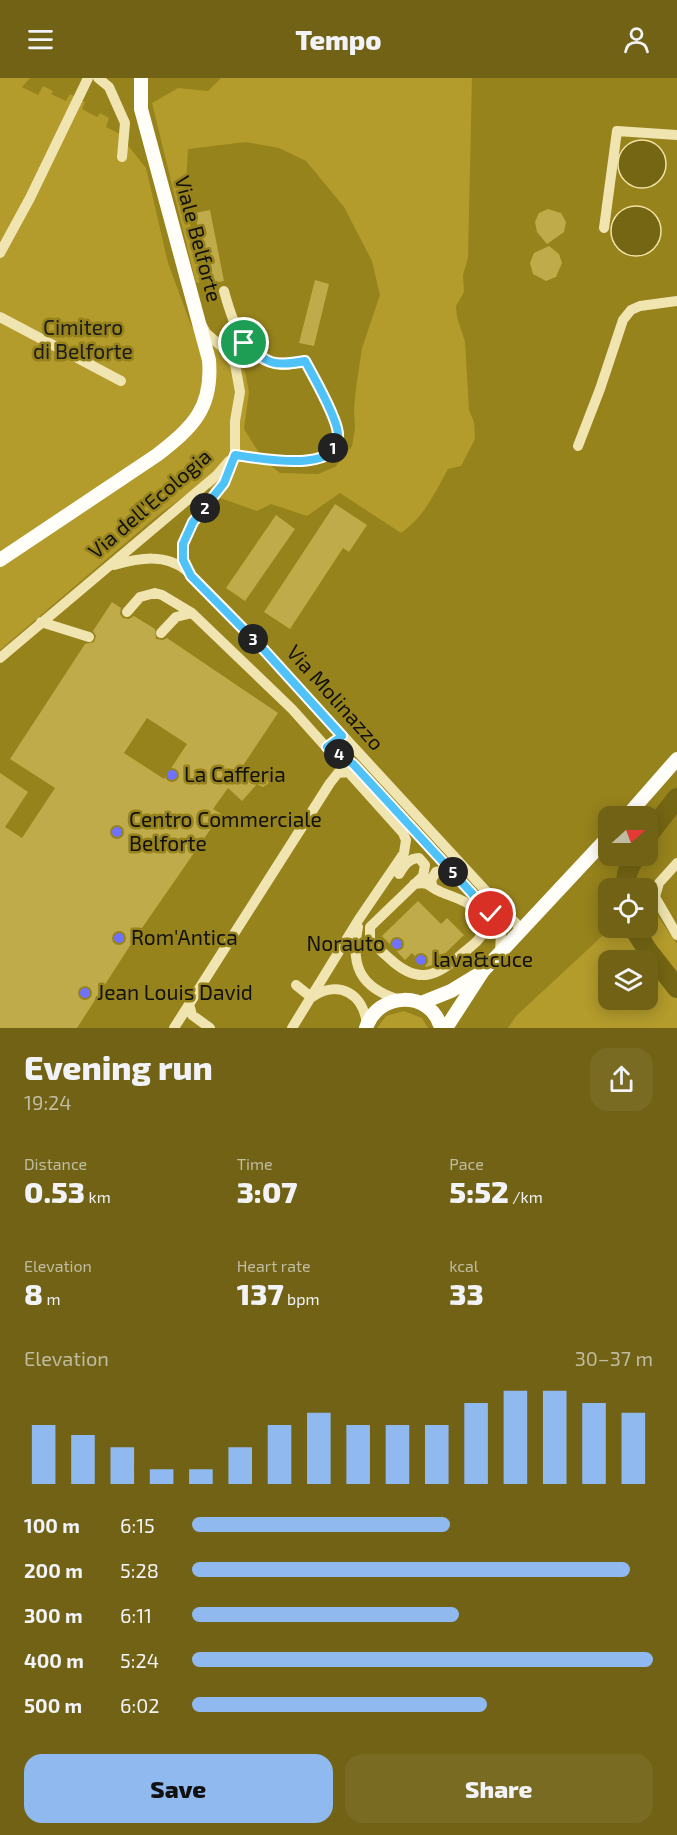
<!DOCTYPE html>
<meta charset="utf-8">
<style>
:root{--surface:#716215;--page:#796b22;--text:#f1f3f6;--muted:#c0bca0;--accent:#90b9f0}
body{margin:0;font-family:"Exo 2",sans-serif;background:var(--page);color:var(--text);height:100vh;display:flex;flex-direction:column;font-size:22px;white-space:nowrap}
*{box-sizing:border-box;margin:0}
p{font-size:20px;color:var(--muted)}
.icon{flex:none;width:33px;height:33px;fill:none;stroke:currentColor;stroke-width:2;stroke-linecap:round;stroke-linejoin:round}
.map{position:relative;height:950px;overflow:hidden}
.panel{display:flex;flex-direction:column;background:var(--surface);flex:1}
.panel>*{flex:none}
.needle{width:39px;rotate:69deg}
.buttons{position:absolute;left:598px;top:728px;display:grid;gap:12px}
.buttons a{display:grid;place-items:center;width:60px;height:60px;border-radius:12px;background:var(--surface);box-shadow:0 3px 15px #0003;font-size:30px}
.pin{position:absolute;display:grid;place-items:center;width:51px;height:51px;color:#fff;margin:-26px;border:3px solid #fff;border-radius:50%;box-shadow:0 2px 6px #0007}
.km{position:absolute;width:30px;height:30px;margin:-15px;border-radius:50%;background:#222;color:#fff;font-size:16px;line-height:30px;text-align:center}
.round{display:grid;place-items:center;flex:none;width:63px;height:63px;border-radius:18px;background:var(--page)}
.head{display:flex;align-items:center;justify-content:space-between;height:102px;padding:0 24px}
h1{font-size:33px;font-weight:800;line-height:45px}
.figures{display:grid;grid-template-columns:repeat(3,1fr);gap:9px;height:102px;padding:6px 24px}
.figures div{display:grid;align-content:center}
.figures b{font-size:30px;font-weight:800}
.figures small{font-size:16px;font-weight:400}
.figures p{font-size:16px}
.chart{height:168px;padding:12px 24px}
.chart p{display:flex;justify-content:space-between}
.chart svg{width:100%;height:108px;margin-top:6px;stroke:var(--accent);stroke-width:6}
.button{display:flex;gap:12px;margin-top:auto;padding:12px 24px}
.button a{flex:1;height:69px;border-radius:18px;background:var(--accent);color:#111;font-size:24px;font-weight:800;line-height:69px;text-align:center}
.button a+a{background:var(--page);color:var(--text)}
ul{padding:0 24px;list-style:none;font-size:20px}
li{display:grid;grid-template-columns:96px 72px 1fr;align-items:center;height:45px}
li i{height:15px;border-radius:8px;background:var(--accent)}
header{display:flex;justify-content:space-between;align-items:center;height:78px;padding:0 24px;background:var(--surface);font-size:27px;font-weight:800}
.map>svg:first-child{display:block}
.green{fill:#b39b2c;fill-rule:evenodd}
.water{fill:#756613;stroke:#f1e2a4;stroke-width:1.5}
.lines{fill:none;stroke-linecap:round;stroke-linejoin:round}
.river{stroke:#756613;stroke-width:20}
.building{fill:#bfab49;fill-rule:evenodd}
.minor{stroke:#f0e4b1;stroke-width:10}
.major{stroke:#fffef9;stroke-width:14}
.route-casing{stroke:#fff;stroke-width:12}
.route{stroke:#4fc3f7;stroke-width:8}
.poi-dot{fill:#6f72ff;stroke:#97831c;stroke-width:2}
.labels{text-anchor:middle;stroke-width:5;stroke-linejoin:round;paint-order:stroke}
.street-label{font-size:21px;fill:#111;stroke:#97831c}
.park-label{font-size:21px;fill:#1d1c1b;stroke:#97831c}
.poi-label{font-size:21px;fill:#111;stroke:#97831c;text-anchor:start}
</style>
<header><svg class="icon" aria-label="menu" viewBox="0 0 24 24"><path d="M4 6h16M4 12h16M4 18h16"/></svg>Tempo<svg class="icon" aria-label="person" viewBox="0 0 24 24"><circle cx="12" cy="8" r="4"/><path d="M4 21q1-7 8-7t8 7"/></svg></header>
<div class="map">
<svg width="677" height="950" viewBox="0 0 677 950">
<rect width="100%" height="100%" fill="#97831c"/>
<path class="green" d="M0 0H30L22 9 38 17 43 8 53 13 51 16 66 23 70 16 85 24 82 31 97 39 100 35 109 40 106 49 118 55 146 90 168 185 191 247 197 255 238 285 245 293 249 314 244 351 263 381 280 395 318 396 335 389 352 368 355 350 354 331 356 310 362 270 380 217 372 183 344 129 306 83 279 70 246 64 188 71 185 121 202 204 196 205 152 25 178 10 208 13 221 0H472L468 180 463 197 464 214 456 228 457 239 465 264 469 332 474 344 475 361 461 388 448 391C434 416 425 438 401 455L340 415 307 438 271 426 257 433 220 420 203 404 156 439 0 572Z
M648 824 677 866V950H508L516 938 612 849H648ZM609 882H648V921H609Z
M404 933 422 940 428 950H377L386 938Z"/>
<path class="water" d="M618 86a24 24 0 1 1 48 0a24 24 0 1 1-48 0Z
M611 153a25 25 0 1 1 50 0a25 25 0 1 1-50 0Z"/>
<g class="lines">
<path class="river" d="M648 757 677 720
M625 810 627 796 635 777
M633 849 648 873 677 910"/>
</g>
<path class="building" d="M548 131 561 135 566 144 564 154 547 166 537 154 535 144 539 135Z
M210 132 224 203 209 206 195 135Z
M549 168 559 176 562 185 556 199 546 203 533 196 530 185 534 175Z
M315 202 329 206 314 268 299 265Z
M335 426 367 447 349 474 343 470 290 551 264 534Z
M276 437 295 451 245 523 226 510Z
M112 524 121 530 120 536 123 540 129 541 134 538 155 551 156 561 163 562 167 560 278 635 242 689 255 701 265 698 269 705 263 709 257 706 242 723 228 710 213 731 221 736 133 863 77 950H0V695L28 714 5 749 22 760 55 710 10 681 85 566 94 564 96 558 93 553ZM147 640 187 666 164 701 124 675Z
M418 823 441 846 447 840 464 857 433 887 426 889 412 875 405 882 382 858Z"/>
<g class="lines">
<path class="minor" d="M98 0 109 9 125 45 122 79
M604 150 617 53 677 57
M0 175 30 120 88 0
M224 213C232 242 244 284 281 287 289 288 298 284 305 283 315 300 332 331 337 350 349 399 259 380 235 377
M0 239 121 303
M201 246 206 255 221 268 235 286 240 314 235 343V377L224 405 193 444 183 466V482L191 498 265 573 521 851
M578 368 600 311 623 242 631 232 640 228 677 223
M114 487C139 480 166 475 187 493
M127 534 140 519 155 515 162 517 192 535 292 631 403 755 406 762 404 775 359 841 292 950
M41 544 89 559
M161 555 176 539 192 535
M0 580 217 397 229 383
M335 675 353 686 491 836 501 855 500 875
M677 785 659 805 655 819 677 857
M399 796C404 788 409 780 419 780L425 787 423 798 370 849V861C376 869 383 875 390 881 418 907 437 899 463 875 471 868 482 862 483 851 477 823 462 823 441 814 428 809 431 803 414 806
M432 807 431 802 436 794 450 791
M358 849C350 887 360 909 397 921
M296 907 311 919
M312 919C339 901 364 916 367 947
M189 926 192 937 210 950
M174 950 330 705 338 695 349 694"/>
<path class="major" d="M0 482 157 377C193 349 213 330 209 282L141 31V0
M627 738 677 681
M421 925 451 913 479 896
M366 950C377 914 431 911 441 950
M446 950 483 893 609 758"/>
</g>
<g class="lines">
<g class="route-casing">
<path id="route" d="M244 265C267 286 274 289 305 283 315 301 332 331 337 350 349 399 259 380 235 377L224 405 193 444 183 466V482L191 498 265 573 342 658 327 669 353 686 491 836"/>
</g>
<use href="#route" class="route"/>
</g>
<g class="poi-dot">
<circle cx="172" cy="697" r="6"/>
<circle cx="117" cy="754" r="6"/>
<circle cx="119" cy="860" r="6"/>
<circle cx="397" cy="866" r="6"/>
<circle cx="421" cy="882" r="6"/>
<circle cx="85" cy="915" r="6"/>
</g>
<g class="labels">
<g class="street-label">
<text transform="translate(198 161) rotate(75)" y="7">Viale Belforte</text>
<text transform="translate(150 426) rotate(-41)" y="7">Via dell'Ecologia</text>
<text transform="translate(335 620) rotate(48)" y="7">Via Molinazzo</text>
</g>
<g class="park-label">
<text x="83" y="257">Cimitero<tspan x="83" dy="24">di Belforte</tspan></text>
</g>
<g class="poi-label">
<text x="184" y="704">La Cafferia</text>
<text x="129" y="749">Centro Commerciale<tspan x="129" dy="24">Belforte</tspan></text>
<text x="131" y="867">Rom'Antica</text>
<text x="385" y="873" text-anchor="end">Norauto</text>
<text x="433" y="889">lava&amp;cuce</text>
<text x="97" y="922">Jean Louis David</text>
</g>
</g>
</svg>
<div class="buttons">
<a><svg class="needle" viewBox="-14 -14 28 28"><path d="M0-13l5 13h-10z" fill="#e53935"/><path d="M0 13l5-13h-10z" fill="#c0bca0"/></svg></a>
<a><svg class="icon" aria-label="locate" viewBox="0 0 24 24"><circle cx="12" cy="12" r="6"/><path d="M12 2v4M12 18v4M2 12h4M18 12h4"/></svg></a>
<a><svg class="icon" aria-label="layers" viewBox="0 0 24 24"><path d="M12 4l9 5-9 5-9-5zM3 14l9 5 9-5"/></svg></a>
</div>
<div class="pin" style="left:244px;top:265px;background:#1e9e55"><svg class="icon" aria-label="arrive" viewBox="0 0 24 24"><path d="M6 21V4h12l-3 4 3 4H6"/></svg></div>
<div class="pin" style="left:491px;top:836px;background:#d93025"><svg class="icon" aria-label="check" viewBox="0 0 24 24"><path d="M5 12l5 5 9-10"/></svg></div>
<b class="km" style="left:333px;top:370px">1</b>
<b class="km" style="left:205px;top:430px">2</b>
<b class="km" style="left:253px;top:561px">3</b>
<b class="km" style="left:339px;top:676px">4</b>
<b class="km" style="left:453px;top:794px">5</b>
</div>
<section class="panel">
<div class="head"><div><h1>Evening run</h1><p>19:24</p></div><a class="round"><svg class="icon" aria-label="share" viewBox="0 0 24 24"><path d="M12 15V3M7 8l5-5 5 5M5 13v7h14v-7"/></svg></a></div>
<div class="figures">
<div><p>Distance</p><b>0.53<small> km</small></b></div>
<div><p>Time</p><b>3:07</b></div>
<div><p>Pace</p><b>5:52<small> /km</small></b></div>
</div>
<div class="figures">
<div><p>Elevation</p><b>8<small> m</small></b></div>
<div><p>Heart rate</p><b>137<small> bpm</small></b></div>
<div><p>kcal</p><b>33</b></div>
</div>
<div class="chart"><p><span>Elevation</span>30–37 m</p>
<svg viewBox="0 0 160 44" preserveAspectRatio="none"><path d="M5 44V20M15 44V24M25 44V29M35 44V38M45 44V38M55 44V29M65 44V20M75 44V15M85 44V20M95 44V20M105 44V20M115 44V11M125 44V6M135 44V6M145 44V11M155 44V15"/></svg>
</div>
<ul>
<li><b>100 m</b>6:15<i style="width:56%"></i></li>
<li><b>200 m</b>5:28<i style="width:95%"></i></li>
<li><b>300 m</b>6:11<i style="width:58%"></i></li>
<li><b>400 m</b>5:24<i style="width:100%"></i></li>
<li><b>500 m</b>6:02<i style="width:64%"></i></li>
</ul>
<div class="button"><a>Save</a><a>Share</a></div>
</section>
